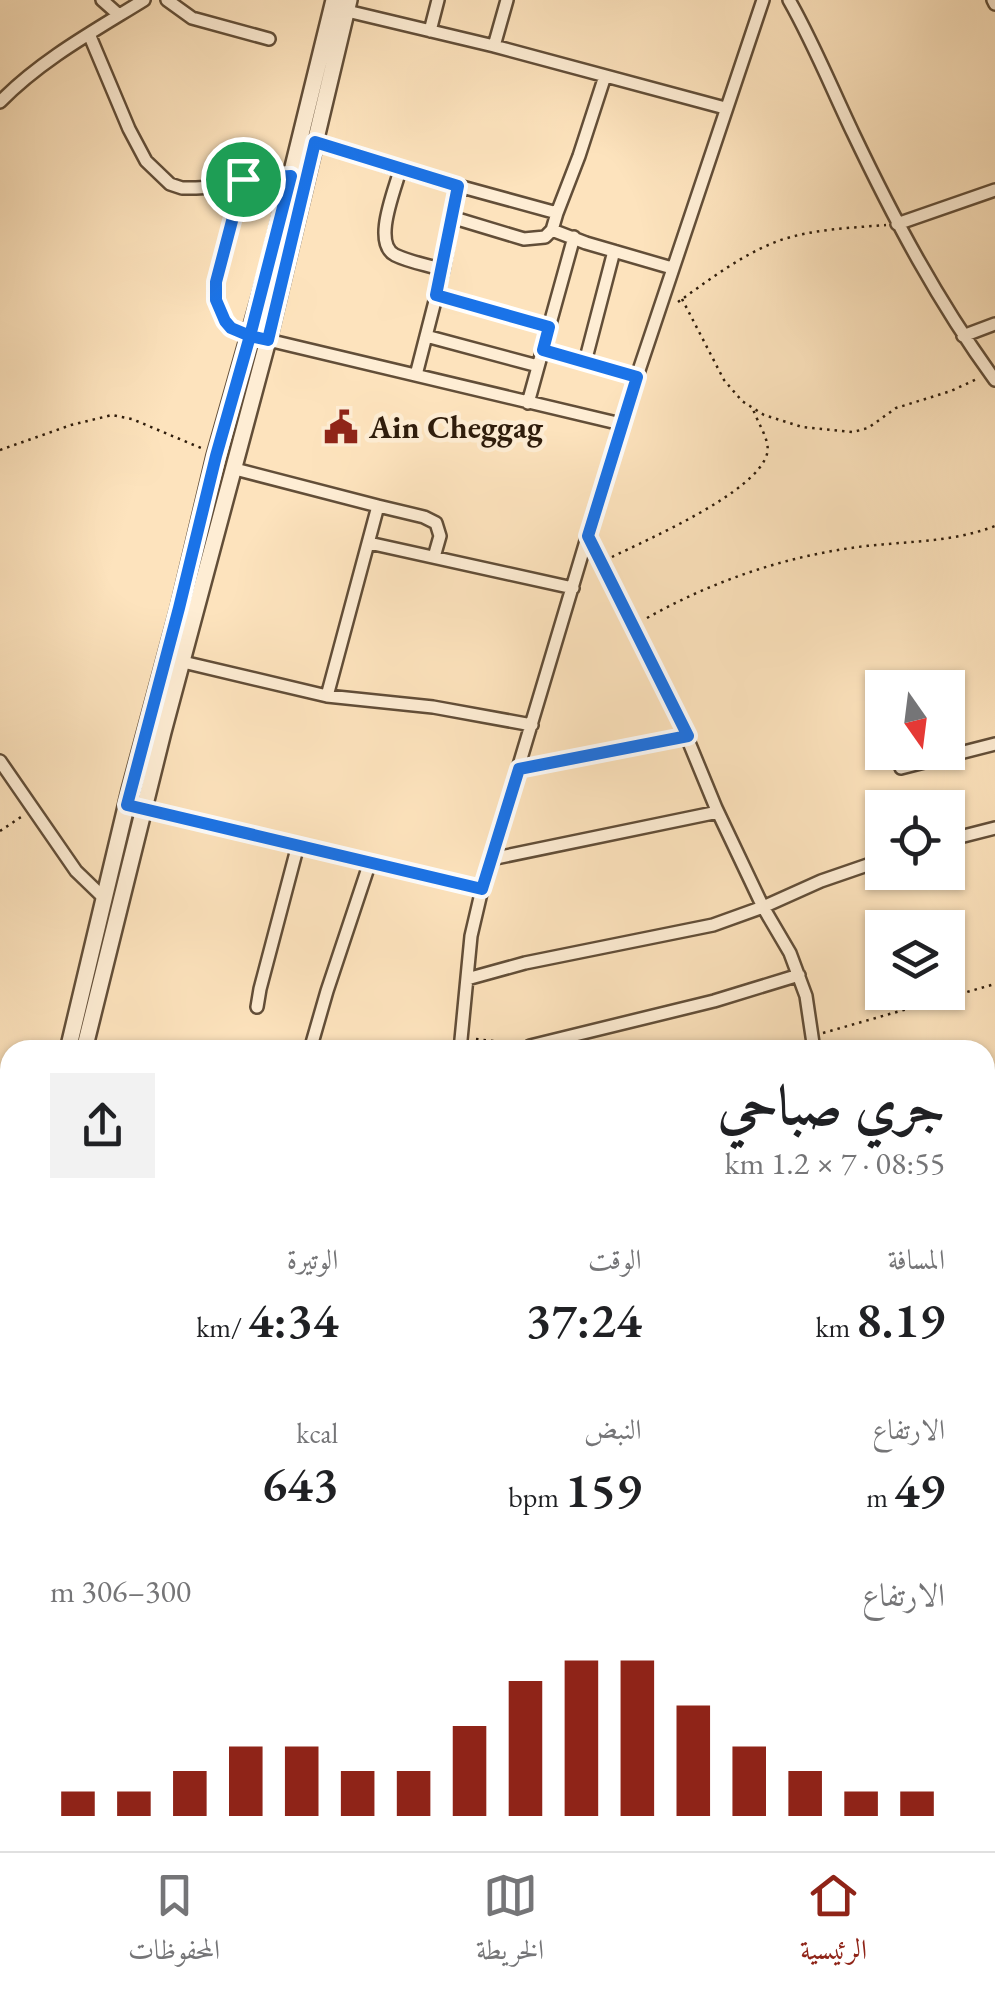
<!DOCTYPE html>
<html lang="ar">
<meta charset="utf-8">
<style>
:root{--surface:#fff;--page:#f2f2f2;--text:#202124;--muted:#757577;--line:#e0e0e0;--accent:#8f2418}
body{margin:0;font-family:"EB Garamond",Amiri,serif;background:var(--page);color:var(--text);direction:rtl;height:100vh;display:flex;flex-direction:column;font-size:38px;white-space:nowrap}
*{box-sizing:border-box;margin:0}
p{font-size:32px;color:var(--muted)}
.icon{flex:none;width:55px;height:55px;fill:none;stroke:currentColor;stroke-width:2;stroke-linecap:round;stroke-linejoin:round}
.map{position:relative;flex:1;overflow:hidden;direction:ltr}
.details{position:absolute;left:0px;top:1040px;width:995px;height:812px;display:flex;flex-direction:column;background:var(--surface);border-radius:30px 30px 0 0;box-shadow:0 2px 8px #0004;direction:rtl}
.details>*{flex:none}
.needle{width:65px;rotate:166deg}
.controls{position:absolute;left:865px;top:670px;display:grid;gap:20px}
.controls a{display:grid;place-items:center;width:100px;height:100px;border-radius:0px;background:var(--surface);box-shadow:0 2px 8px #0004;font-size:50px}
.pin{position:absolute;display:grid;place-items:center;width:85px;height:85px;color:#fff;margin:-42px;border:5px solid #fff;border-radius:50%;box-shadow:0 2px 10px #0007}
.round{display:grid;place-items:center;flex:none;width:105px;height:105px;border-radius:0px;background:var(--page)}
.headline{display:flex;align-items:center;justify-content:space-between;height:170px;padding:0 50px}
h1{font-size:55px;font-weight:600;line-height:75px}
.stats{display:grid;grid-template-columns:repeat(3,1fr);gap:15px;height:170px;padding:10px 50px}
.stats div{display:grid;align-content:center}
.stats b{font-size:50px;font-weight:600}
.stats small{font-size:28px;font-weight:400}
.stats p{font-size:28px}
.chart{height:280px;padding:20px 50px}
.chart p{display:flex;justify-content:space-between}
.chart svg{width:100%;height:180px;margin-top:10px;stroke:var(--accent);stroke-width:6}
.tab-bar{display:flex;justify-content:space-around;align-items:center;height:140px;border-top:2px solid var(--line);background:var(--surface);font-size:28px;color:var(--muted)}
.tab-bar a{display:grid;justify-items:center;gap:5px}
.tab-bar .current{color:var(--accent)}
.map>svg:first-child{display:block}
.lines{fill:none;stroke-linecap:round;stroke-linejoin:round}
.minor-casing{stroke:#624e38;stroke-width:16}
.tertiary-casing{stroke:#624e38;stroke-width:20}
.path{stroke:#2e1c0b;stroke-width:2.5;stroke-dasharray:2.5 5;stroke-linecap:butt}
.minor{stroke:#feedd4;stroke-width:11}
.tertiary{stroke:#feedd4;stroke-width:15}
.route-casing{stroke:#fff;stroke-width:20}
.route{stroke:#1a73e8;stroke-width:12}
.labels{text-anchor:middle;stroke-width:9;stroke-linejoin:round;paint-order:stroke}
.poi-label{font-size:32px;font-weight:bold;fill:#2e1c0b;stroke:#feedd4;text-anchor:start}
</style>
<div class="map">
<svg width="995" height="1851" viewBox="0 0 995 1851">
<rect width="100%" height="100%" fill="#fde3bd"/>
<filter id="stains"><feTurbulence type="fractalNoise" baseFrequency=".002" numOctaves="4"/><feColorMatrix values="0 0 0 0 .2 0 0 0 0 .09 0 0 0 0 .02 0 0 0 .5 -.17"/></filter>
<radialGradient id="worn" r=".72"><stop offset=".6" stop-color="#630" stop-opacity="0"/><stop offset="1" stop-color="#630" stop-opacity=".3"/></radialGradient>
<g class="lines">
<g class="minor-casing">
<path id="minor" d="M102 0 119 15
M167 0 192 18 269 39
M789 0C813 42 832 89 853 133 894 219 938 302 995 380
M993 0 995 4
M347 11 494 46 725 108
M430 31 438 0
M89 34 129 129 146 161 170 184 182 188H196L213 187 243 179 291 176
M494 46 507 0
M0 102C41 60 94 31 144 0
M315 142 400 170 557 213 552 230 586 243 672 268
M400 170C395 190 372 243 395 255 409 262 428 265 443 270
M243 179 216 281 215 300 225 321 231 328 268 340 621 424
M557 213 579 156 605 76
M451 217 524 239 545 237 552 230
M897 224 995 190
M436 295 549 327
M426 336 538 366
M963 336 995 324
M543 350 637 377
M585 362 614 251
M416 375 443 270 458 187
M528 403 574 237
M235 469 378 506 327 696
M378 506 424 517 436 523 440 536 434 557
M588 536 674 706 716 808 763 907 790 953 806 996 814 1050
M369 543 573 588
M183 662 327 696 433 707 532 725
M0 761 76 871 104 898
M901 768 995 744
M519 769 688 736
M127 805 482 889
M948 840 995 828
M491 859 718 812
M467 979 525 963 713 925 763 907 821 881 882 860
M257 1007 260 989 298 845
M530 1046 714 1001 799 975
M310 1050 327 991 370 862
M460 1050 471 936 482 889 621 424 763 0
M985 1327 995 1335
M0 1450 10 1455
M985 1600 995 1601
M0 1768 10 1761
M573 1842 580 1851"/>
</g>
<g class="tertiary-casing">
<path id="tertiary" d="M68 1050 130 790 179 608 215 456 268 269 334 0
M84 1050 163 732 268 340 349 0
M0 1329 10 1288
M0 1371 4 1349 10 1345"/>
</g>
<path class="path" d="M682 299 724 380 742 401 764 415 802 427 853 432 868 428 896 408 951 391 979 378
M678 302C709 280 741 255 778 241 812 229 850 228 886 225
M0 450 71 425 112 415 132 419 201 448
M612 557C648 539 756 493 767 454 771 441 757 422 753 409
M647 618C713 581 783 557 858 547 904 541 951 543 995 526
M0 831 24 815
M823 1033 995 984
M476 1039 518 1044
M985 1178 995 1176
M244 1842 249 1851"/>
<use href="#minor" class="minor"/>
<use href="#tertiary" class="tertiary"/>
</g>
<g class="lines">
<g class="route-casing">
<path id="route" d="M243 179 216 282V300L225 321 231 328 250 336 216 456 179 608 127 805 482 889 519 769 688 736 588 536 637 377 543 350 549 327 436 295 458 186 315 142 268 340 250 336 291 176 243 179"/>
</g>
<use href="#route" class="route"/>
</g>
<defs>
<g id="civic-bare" transform="scale(2.7)"><path d="M-.6-6.5H3V-4.5H.6V-3L4-1V1h2V6H-6V1h2V-1L-.6-3ZM-1.2 2.5V6h2.4V2.5Z" fill="#8f2418" stroke="#feedd4" stroke-width="2.5" paint-order="stroke"/></g>
</defs>
<g fill-rule="evenodd">
<use href="#civic-bare" x="341" y="427"/>
</g>
<g class="labels">
<g class="poi-label">
<text x="369" y="438">Ain Cheggag</text>
</g>
</g>
<rect width="100%" height="100%" filter="url(#stains)"/>
<rect width="100%" height="100%" fill="url(#worn)"/>
</svg>
<div class="controls">
<a><svg class="needle" viewBox="-14 -14 28 28"><path d="M0-13l5 13h-10z" fill="#e53935"/><path d="M0 13l5-13h-10z" fill="#757577"/></svg></a>
<a><svg class="icon" aria-label="locate" viewBox="0 0 24 24"><circle cx="12" cy="12" r="6"/><path d="M12 2v4M12 18v4M2 12h4M18 12h4"/></svg></a>
<a><svg class="icon" aria-label="layers" viewBox="0 0 24 24"><path d="M12 4l9 5-9 5-9-5zM3 14l9 5 9-5"/></svg></a>
</div>
<div class="pin" style="left:243px;top:179px;background:#1e9e55"><svg class="icon" aria-label="arrive" viewBox="0 0 24 24"><path d="M6 21V4h12l-3 4 3 4H6"/></svg></div>
<section class="details">
<div class="headline"><div><h1>جري صباحي</h1><p>08:55 · 7 × 1.2 km</p></div><a class="round"><svg class="icon" aria-label="share" viewBox="0 0 24 24"><path d="M12 15V3M7 8l5-5 5 5M5 13v7h14v-7"/></svg></a></div>
<div class="stats">
<div><p>المسافة</p><b>8.19<small> km</small></b></div>
<div><p>الوقت</p><b>37:24</b></div>
<div><p>الوتيرة</p><b>4:34<small> /km</small></b></div>
</div>
<div class="stats">
<div><p>الارتفاع</p><b>49<small> m</small></b></div>
<div><p>النبض</p><b>159<small> bpm</small></b></div>
<div><p>kcal</p><b>643</b></div>
</div>
<div class="chart"><p><span>الارتفاع</span>300–306 m</p>
<svg viewBox="0 0 160 44" preserveAspectRatio="none"><path d="M5 44V38M15 44V38M25 44V33M35 44V27M45 44V27M55 44V33M65 44V33M75 44V22M85 44V11M95 44V6M105 44V6M115 44V17M125 44V27M135 44V33M145 44V38M155 44V38"/></svg>
</div>
</section>
</div>
<nav class="tab-bar">
<a class="current"><svg class="icon" aria-label="home" viewBox="0 0 24 24"><path d="M3 11l9-7 9 7M6 9v11h12V9"/></svg>الرئيسية</a>
<a><svg class="icon" aria-label="map" viewBox="0 0 24 24"><path d="M3 6l6-2 6 2 6-2v14l-6 2-6-2-6 2zM9 4v14M15 6v14"/></svg>الخريطة</a>
<a><svg class="icon" aria-label="saved" viewBox="0 0 24 24"><path d="M7 4h10v16l-5-4-5 4z"/></svg>المحفوظات</a>
</nav>
